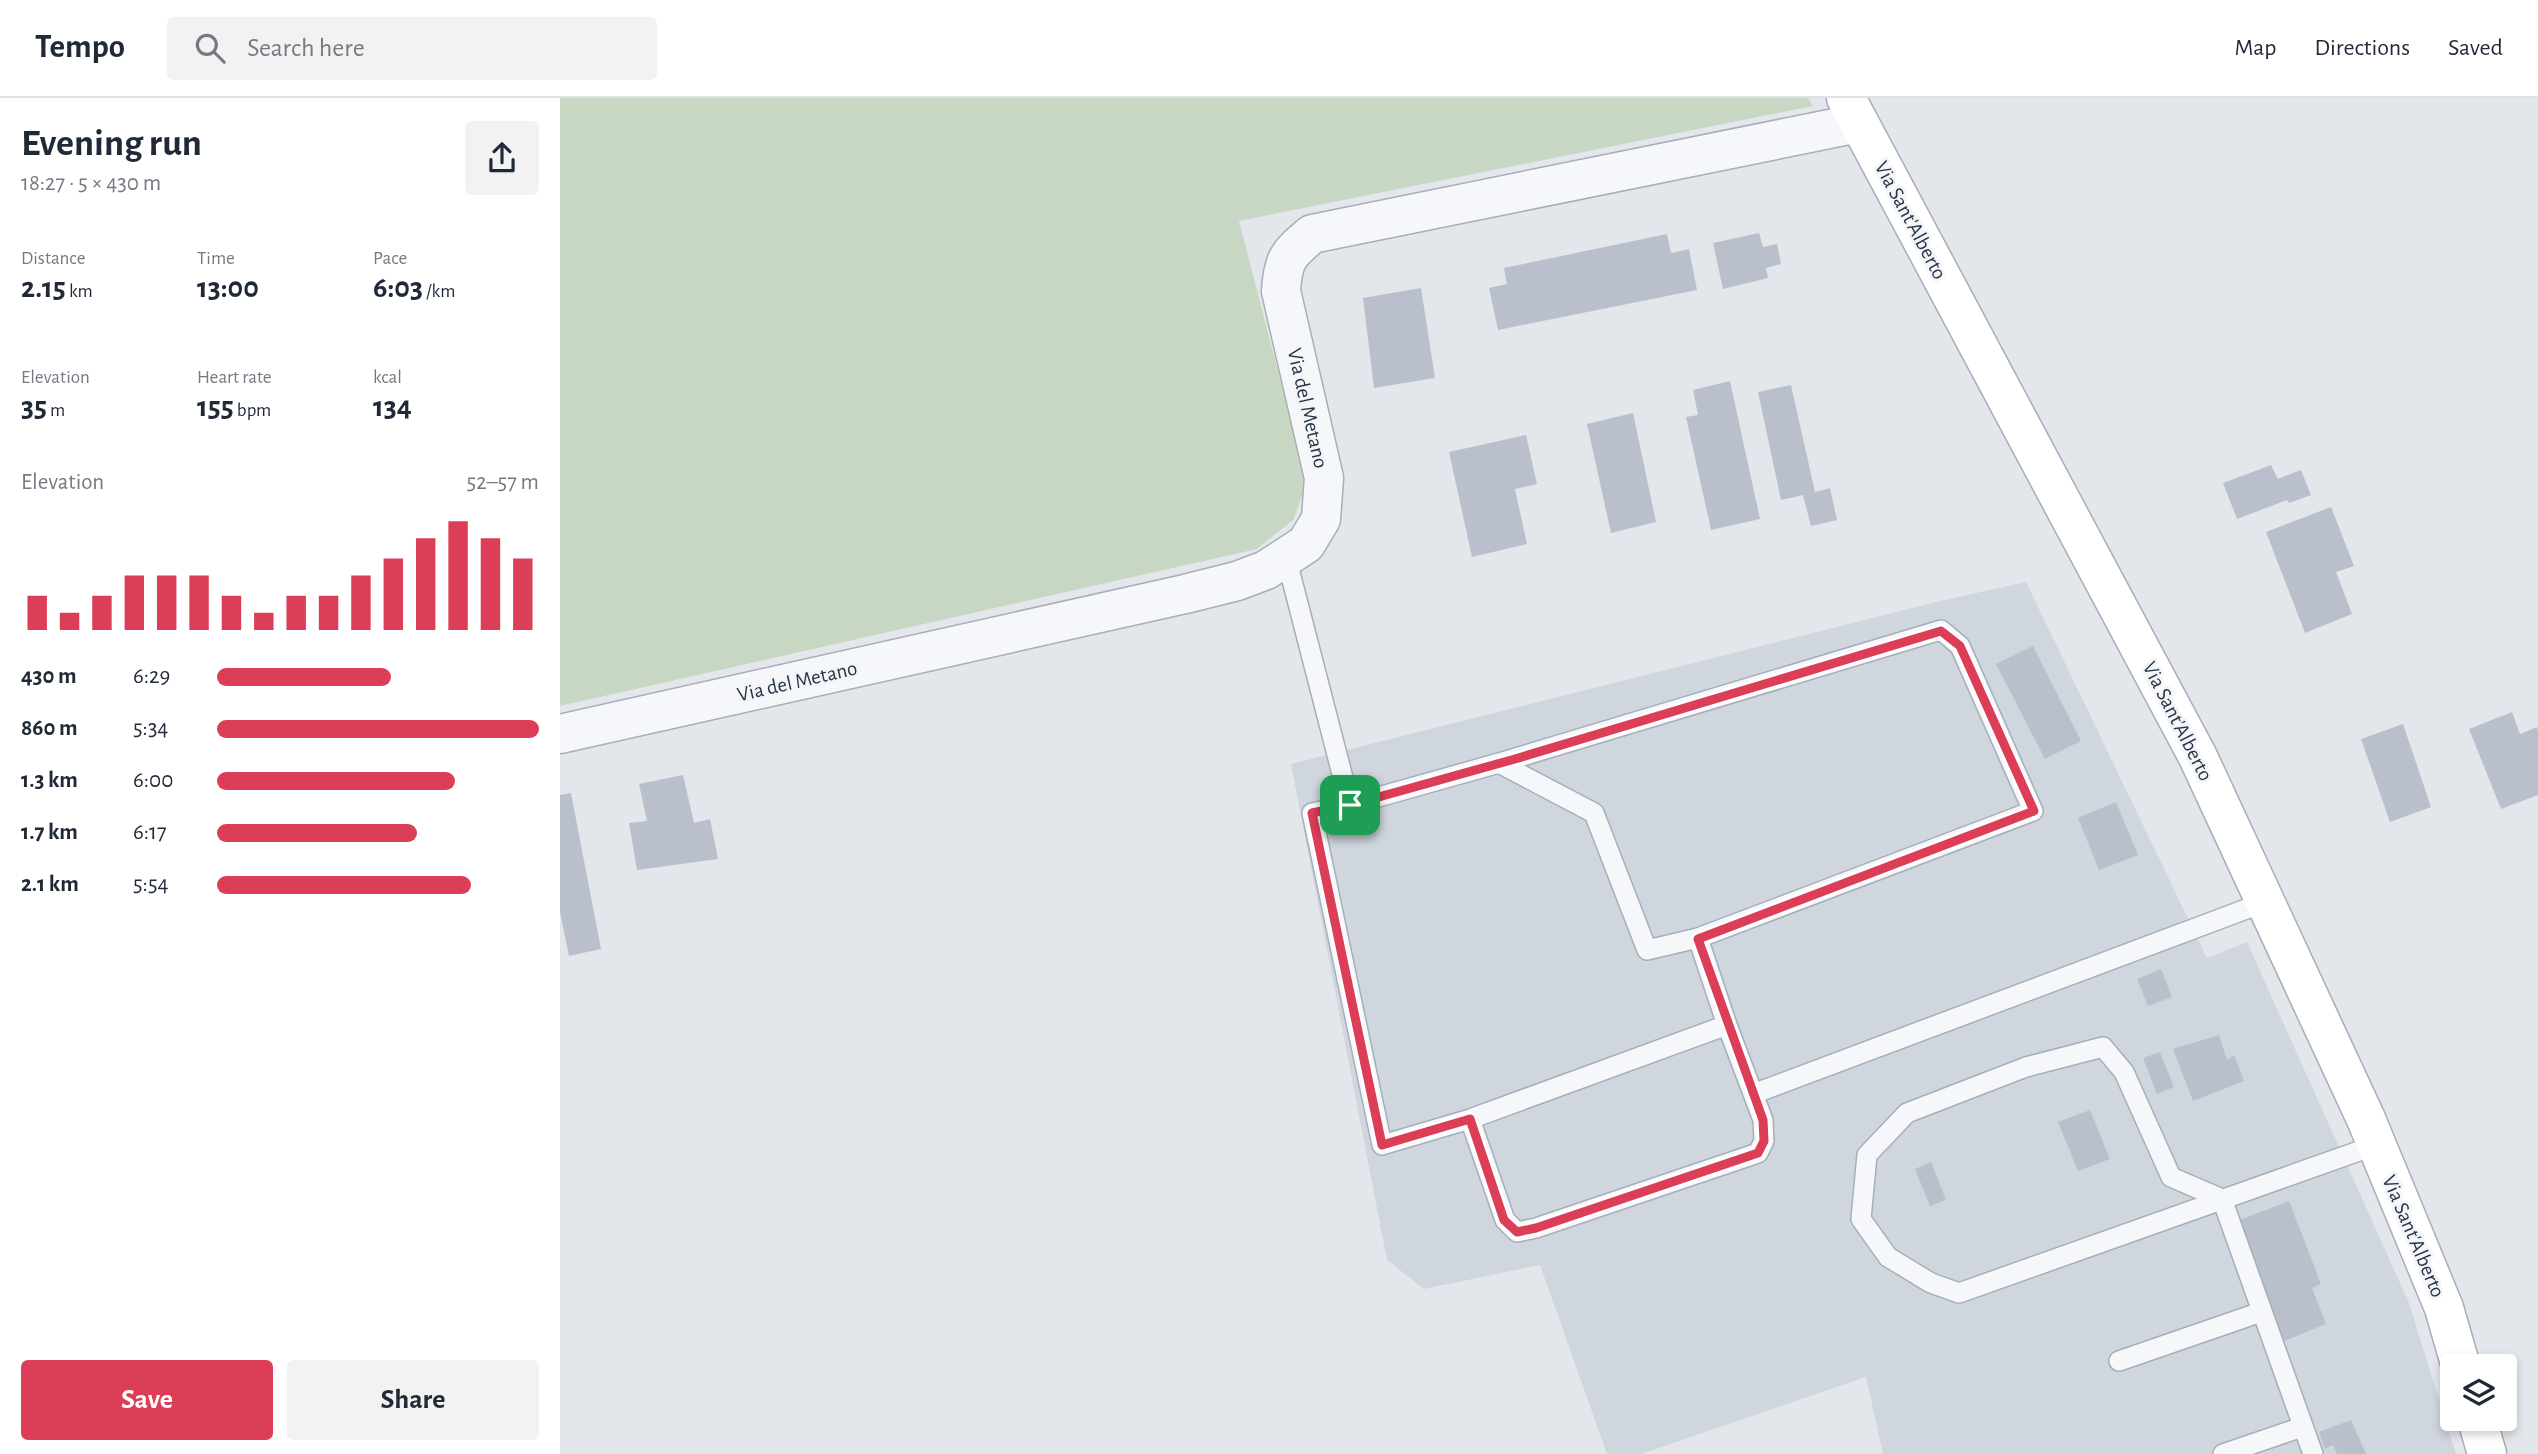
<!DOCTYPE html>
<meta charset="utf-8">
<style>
:root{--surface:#fff;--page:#f2f2f3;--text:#1f2937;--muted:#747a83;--line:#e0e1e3;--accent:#dc3d57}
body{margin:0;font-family:"Alegreya Sans",sans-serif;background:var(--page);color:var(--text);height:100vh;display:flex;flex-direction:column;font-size:26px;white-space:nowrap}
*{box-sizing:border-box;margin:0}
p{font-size:23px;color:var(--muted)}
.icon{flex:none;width:38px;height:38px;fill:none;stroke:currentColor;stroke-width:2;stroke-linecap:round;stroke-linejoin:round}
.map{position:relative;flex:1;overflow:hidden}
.details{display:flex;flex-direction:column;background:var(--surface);width:560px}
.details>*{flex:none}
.buttons{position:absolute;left:1880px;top:1256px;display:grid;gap:14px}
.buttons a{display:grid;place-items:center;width:77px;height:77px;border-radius:7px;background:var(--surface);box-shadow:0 4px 10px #0003;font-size:35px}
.pin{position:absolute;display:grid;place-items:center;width:60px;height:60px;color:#fff;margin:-30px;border-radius:14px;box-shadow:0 4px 10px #0006}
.round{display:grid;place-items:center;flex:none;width:74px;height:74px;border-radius:7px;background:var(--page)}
.overview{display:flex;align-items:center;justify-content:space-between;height:119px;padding:0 21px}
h1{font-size:38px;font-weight:600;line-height:52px}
.stats{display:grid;grid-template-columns:repeat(3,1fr);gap:10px;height:119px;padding:7px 21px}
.stats div{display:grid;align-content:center}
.stats b{font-size:30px;font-weight:600}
.stats small{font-size:19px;font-weight:400}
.stats p{font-size:19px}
.chart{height:196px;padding:14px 21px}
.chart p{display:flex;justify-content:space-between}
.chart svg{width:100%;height:126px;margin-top:7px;stroke:var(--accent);stroke-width:6}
.cta{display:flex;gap:14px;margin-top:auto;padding:14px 21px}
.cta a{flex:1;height:80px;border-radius:7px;background:var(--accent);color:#fff;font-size:28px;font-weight:600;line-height:80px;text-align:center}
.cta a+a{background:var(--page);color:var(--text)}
ul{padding:0 21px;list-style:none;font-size:23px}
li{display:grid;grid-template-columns:112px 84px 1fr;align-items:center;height:52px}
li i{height:18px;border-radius:9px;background:var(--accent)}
header{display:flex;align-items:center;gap:42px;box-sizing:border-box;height:98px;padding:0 35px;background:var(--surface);border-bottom:2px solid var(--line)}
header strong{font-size:33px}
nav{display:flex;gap:38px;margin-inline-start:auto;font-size:24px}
.search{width:490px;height:63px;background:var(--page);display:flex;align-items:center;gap:18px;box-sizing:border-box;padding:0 24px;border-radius:7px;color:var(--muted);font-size:26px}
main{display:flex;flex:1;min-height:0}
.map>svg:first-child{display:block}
.built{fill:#d0d6de}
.green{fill:#c8d7c3}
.building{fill:#b9c0cb}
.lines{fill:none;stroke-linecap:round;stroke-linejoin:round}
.lane-casing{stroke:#a7aeb7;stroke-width:22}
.street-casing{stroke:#a7aeb7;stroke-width:41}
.secondary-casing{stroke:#a7aeb7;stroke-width:41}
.lane{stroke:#f6f7fa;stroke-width:19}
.street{stroke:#f6f7fa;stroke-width:38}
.secondary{stroke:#fff;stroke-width:38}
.route-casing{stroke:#fff;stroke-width:14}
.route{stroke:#dc3d57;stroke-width:9}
.labels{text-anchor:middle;stroke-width:6;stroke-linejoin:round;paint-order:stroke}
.street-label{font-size:21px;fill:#293446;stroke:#f3f6f9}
</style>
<header>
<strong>Tempo</strong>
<div class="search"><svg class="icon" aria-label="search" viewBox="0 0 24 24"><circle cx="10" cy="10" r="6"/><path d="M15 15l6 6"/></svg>Search here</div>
<nav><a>Map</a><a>Directions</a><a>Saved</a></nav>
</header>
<main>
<section class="details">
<div class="overview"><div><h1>Evening run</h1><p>18:27 · 5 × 430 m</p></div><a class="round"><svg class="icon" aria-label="share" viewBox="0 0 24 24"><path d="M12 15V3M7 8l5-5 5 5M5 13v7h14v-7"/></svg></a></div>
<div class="stats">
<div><p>Distance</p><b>2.15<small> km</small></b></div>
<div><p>Time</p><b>13:00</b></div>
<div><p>Pace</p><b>6:03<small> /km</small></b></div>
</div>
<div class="stats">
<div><p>Elevation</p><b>35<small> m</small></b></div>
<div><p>Heart rate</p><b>155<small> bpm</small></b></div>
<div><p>kcal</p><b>134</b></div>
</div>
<div class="chart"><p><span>Elevation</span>52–57 m</p>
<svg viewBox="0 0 160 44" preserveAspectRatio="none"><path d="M5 44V32M15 44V38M25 44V32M35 44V25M45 44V25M55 44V25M65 44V32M75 44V38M85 44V32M95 44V32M105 44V25M115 44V19M125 44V12M135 44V6M145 44V12M155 44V19"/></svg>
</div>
<ul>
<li><b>430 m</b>6:29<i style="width:54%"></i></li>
<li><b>860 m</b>5:34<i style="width:100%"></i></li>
<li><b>1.3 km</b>6:00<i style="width:74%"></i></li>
<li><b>1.7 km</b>6:17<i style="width:62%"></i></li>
<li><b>2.1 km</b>5:54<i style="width:79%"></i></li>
</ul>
<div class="cta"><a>Save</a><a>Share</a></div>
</section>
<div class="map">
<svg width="1978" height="1356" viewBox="0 0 1978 1356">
<rect width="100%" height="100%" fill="#e3e7ec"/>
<path class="built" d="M1466 484 1647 860 1687 844 1849 1205 1896 1356H1323L1306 1279 1081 1356H1047L980 1167 864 1191 827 1162 731 666 1380 503Z"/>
<path class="green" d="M0 0H1248L1253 8 679 123 747 385 733 422 697 451 0 608Z"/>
<path class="building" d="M1199 135 1203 149 1217 146 1221 166 1206 170 1208 180 1163 191 1153 145Z
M1107 136 1111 155 1129 151 1137 192 938 232 929 190 947 186 944 170Z
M861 190 875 280 814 290 803 200Z
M1170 283 1200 421 1151 432 1126 319 1138 317 1133 292Z
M1231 287 1255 394 1270 390 1277 422 1251 428 1243 397 1221 402 1198 294Z
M1073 315 1096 424 1051 435 1027 326Z
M966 337 977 386 955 391 967 446 912 459 889 354Z
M1711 367 1718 381 1741 372 1751 397 1729 405 1727 402 1677 421 1663 385Z
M1771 409 1794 468 1776 474 1792 516 1745 535 1706 434Z
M1473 548 1521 643 1485 661 1436 566Z
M1952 614 1960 636 1977 629 1978 633V697L1941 711 1909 631Z
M1843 626 1871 709 1830 724 1801 641Z
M123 677 134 725 150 721 158 761 77 772 69 725 87 723 79 686Z
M11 695 41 851 9 858 0 814V697Z
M1556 704 1578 757 1539 772 1518 720Z
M1601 871 1612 899 1588 908 1577 881Z
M1659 937 1667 962 1674 957 1684 983 1633 1003 1613 951Z
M1600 954 1614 989 1597 996 1583 960Z
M1530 1012 1550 1061 1518 1073 1498 1024Z
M1371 1064 1386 1102 1370 1108 1355 1071Z
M1729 1103 1761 1186 1752 1190 1766 1226 1724 1243 1680 1122Z
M1791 1322 1806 1356H1777L1773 1347 1765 1351 1759 1334Z"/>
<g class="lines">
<g class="lane-casing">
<path id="lane" d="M726 459 790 707 939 665
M790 707 752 715 822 1047 910 1021 1167 927 1138 840 1473 713 1400 548 1381 532 939 665 1034 715 1087 852 1138 840
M1193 996 1705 804
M910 1021 945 1122 957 1134 976 1130 1198 1055 1204 1043 1203 1022 1167 927
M1559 1263 1701 1214
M1663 1356 1742 1329
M1753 1356 1662 1101 1611 1079 1564 974 1543 949 1466 969 1347 1015 1307 1057 1301 1121 1328 1159 1371 1185 1399 1195 1816 1047"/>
</g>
<g class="street-casing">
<path id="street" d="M0 636 625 496 677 483 706 472 746 446 761 421 764 380 721 193C723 161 728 156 752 136L1299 25"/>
</g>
<g class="secondary-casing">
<path id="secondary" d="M1286 0 1638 659 1806 1021 1884 1210 1901 1269
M1917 1321 1927 1356"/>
</g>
<use href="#lane" class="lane"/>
<use href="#street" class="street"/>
<use href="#secondary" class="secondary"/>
</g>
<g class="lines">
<g class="route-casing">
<path id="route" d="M1381 533 1400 548 1474 713 1138 841 1203 1022 1204 1043 1198 1055 976 1130 957 1134 944 1122 910 1021 822 1047 752 715 790 707 955 661Z"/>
</g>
<use href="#route" class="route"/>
</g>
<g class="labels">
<g class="street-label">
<text transform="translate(1351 122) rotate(62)" y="7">Via Sant'Alberto</text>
<text transform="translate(748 310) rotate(77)" y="7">Via del Metano</text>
<text transform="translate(237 583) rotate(-13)" y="7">Via del Metano</text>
<text transform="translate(1618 623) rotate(63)" y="7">Via Sant'Alberto</text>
<text transform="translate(1854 1138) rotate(67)" y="7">Via Sant'Alberto</text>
</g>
</g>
</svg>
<div class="buttons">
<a><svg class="icon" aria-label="layers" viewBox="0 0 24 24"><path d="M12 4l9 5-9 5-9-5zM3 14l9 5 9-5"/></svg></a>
</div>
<div class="pin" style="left:790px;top:707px;background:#1e9e55"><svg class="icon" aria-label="arrive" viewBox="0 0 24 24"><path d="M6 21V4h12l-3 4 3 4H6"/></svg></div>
</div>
</main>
